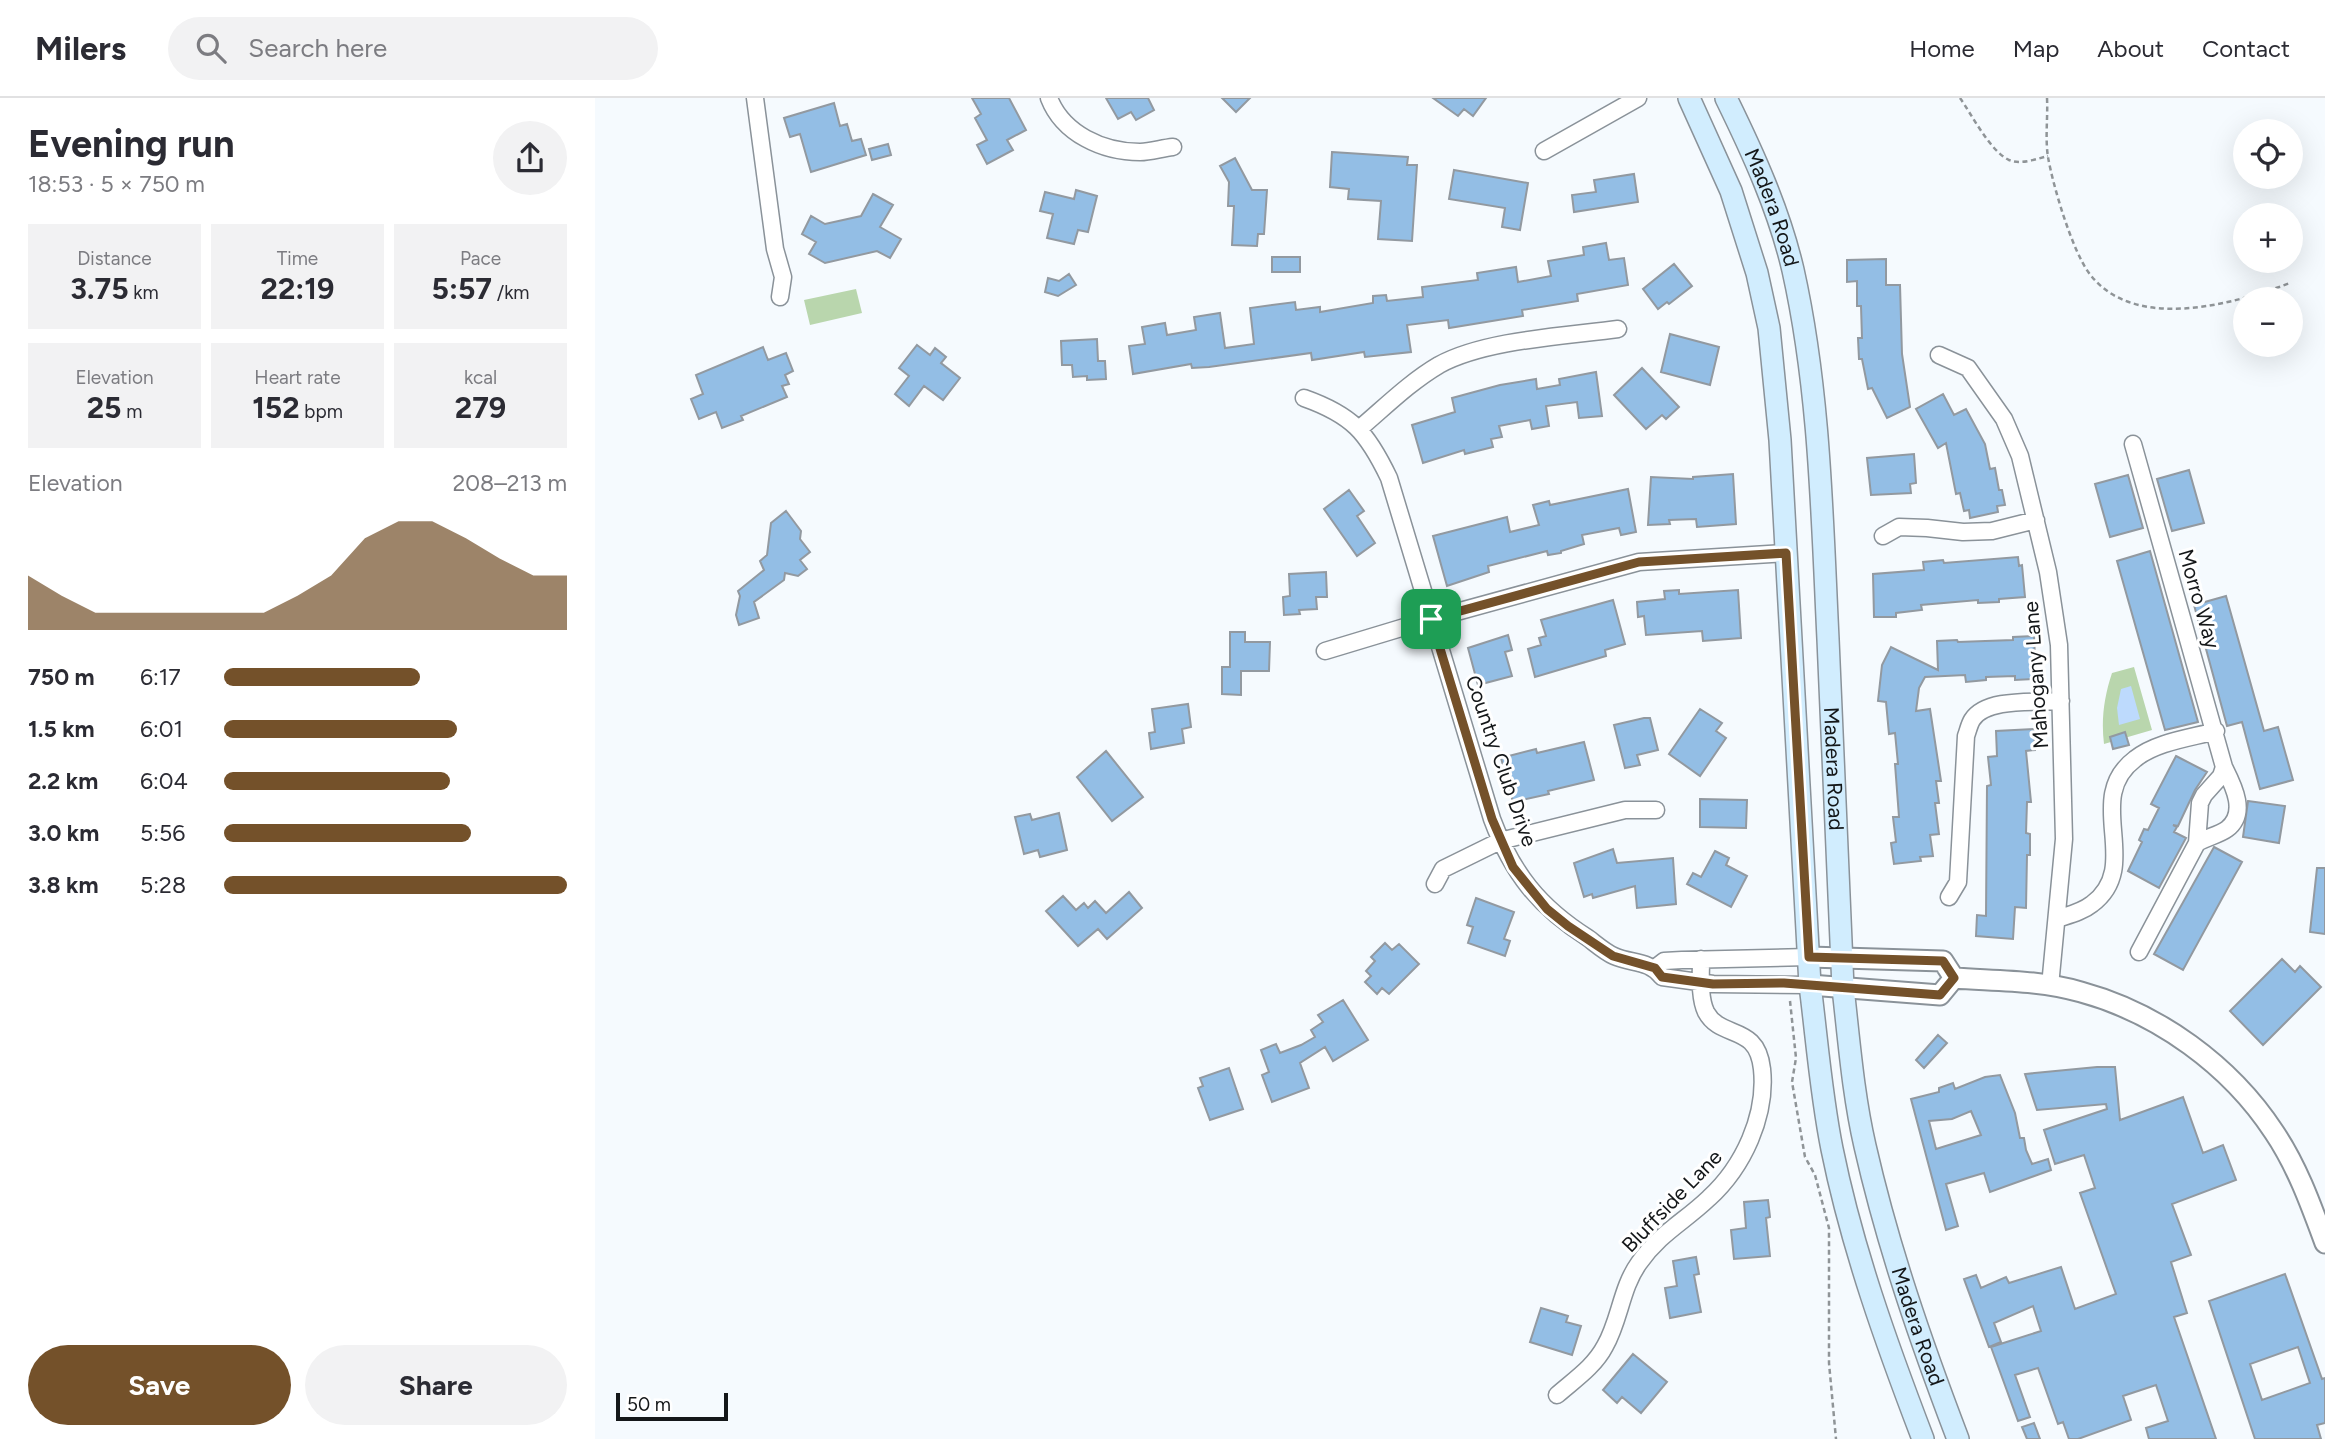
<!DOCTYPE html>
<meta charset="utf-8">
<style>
:root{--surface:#fff;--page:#f2f2f3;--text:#2b2b33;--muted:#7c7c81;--line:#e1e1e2;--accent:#74512a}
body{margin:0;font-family:Figtree,sans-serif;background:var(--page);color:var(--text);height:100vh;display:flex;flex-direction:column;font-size:26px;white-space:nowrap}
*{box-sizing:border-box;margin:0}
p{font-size:23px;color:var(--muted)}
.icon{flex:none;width:38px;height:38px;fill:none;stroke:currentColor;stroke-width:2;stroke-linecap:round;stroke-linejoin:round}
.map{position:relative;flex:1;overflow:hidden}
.details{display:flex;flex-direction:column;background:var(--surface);width:595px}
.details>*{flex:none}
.tools{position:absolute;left:1638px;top:21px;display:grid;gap:14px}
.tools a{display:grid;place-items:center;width:70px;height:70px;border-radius:50%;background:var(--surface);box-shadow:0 7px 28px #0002;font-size:35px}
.scale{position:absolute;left:21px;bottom:18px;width:112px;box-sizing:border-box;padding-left:7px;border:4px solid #141719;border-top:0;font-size:19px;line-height:24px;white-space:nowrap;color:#141719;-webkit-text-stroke:5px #fff;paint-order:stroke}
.pin{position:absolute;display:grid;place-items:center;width:60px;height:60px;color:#fff;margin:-30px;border-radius:14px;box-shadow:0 4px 10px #0006}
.round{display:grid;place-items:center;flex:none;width:74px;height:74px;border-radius:37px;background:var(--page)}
.head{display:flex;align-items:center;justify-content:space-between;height:119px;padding:0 28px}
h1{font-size:38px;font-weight:700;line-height:52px}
.stats{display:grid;grid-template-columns:repeat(3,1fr);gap:10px;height:119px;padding:7px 28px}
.stats div{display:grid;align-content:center;border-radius:0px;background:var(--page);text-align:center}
.stats b{font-size:30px;font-weight:700}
.stats small{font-size:19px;font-weight:400}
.stats p{font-size:19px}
.chart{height:196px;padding:14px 28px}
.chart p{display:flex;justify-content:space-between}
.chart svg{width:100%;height:126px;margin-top:7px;fill:var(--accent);opacity:.7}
.action{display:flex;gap:14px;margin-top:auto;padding:14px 28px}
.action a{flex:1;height:80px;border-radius:42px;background:var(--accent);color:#fff;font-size:28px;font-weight:700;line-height:80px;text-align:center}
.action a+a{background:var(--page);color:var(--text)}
ul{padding:0 28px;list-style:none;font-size:23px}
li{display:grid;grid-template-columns:112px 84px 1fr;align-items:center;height:52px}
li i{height:18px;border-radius:9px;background:var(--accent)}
header{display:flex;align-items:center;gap:42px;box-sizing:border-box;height:98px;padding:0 35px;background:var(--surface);border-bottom:2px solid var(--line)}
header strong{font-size:33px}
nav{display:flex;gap:38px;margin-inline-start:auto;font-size:24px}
.search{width:490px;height:63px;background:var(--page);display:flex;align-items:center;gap:18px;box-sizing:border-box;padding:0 24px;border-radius:38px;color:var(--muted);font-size:26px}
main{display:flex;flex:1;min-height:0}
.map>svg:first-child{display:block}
.grass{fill:#b9d6ad}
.water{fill:#bddafd}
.building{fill:#93bee5;stroke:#9299a0;stroke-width:2;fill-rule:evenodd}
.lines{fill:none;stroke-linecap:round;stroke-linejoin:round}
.minor-casing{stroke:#8a9299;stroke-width:19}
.tertiary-casing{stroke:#8a9299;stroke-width:23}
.secondary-casing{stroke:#8a9299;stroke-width:24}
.path{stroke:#8f9497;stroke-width:2.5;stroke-dasharray:5 3.5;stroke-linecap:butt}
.minor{stroke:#fff;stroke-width:16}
.tertiary{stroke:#fff;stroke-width:19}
.secondary{stroke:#d1edfe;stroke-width:21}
.route-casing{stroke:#fff;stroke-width:14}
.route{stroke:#74512a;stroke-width:9}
.labels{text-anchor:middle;stroke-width:6;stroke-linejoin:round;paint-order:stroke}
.street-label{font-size:21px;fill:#141719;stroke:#fff}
</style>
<header>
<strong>Milers</strong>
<div class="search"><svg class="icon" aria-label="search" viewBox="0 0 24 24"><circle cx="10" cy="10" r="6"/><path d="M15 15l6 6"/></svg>Search here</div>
<nav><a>Home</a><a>Map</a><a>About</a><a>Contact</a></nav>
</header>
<main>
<section class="details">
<div class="head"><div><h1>Evening run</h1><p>18:53 · 5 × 750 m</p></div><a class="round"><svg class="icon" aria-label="share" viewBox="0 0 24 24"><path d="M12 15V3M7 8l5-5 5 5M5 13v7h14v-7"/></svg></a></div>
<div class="stats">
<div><p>Distance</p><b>3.75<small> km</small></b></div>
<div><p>Time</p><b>22:19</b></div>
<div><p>Pace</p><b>5:57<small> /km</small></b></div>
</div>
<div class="stats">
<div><p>Elevation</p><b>25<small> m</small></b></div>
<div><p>Heart rate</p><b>152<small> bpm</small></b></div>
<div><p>kcal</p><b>279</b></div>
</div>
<div class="chart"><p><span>Elevation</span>208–213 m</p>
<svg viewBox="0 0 160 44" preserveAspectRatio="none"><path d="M0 44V25L10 32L20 38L30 38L40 38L50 38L60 38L70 38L80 32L90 25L100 12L110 6L120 6L130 12L140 19L150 25L160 25V44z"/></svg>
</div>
<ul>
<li><b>750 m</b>6:17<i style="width:57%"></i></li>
<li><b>1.5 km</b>6:01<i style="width:68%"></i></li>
<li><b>2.2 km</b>6:04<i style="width:66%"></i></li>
<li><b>3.0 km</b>5:56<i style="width:72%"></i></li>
<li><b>3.8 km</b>5:28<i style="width:100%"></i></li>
</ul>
<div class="action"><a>Save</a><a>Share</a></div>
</section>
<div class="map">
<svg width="1730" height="1341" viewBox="0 0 1730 1341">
<rect width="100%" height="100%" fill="#f5fafe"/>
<path class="grass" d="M261 191 267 215 215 227 209 202Z
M1539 569 1557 632 1509 646C1506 622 1509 599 1517 575Z"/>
<path class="water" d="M1536 588 1545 621 1524 627 1522 610 1526 591Z"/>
<path class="building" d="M377 0H414L431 32 412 42 418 52 392 66 382 47 392 42 380 20 386 16Z
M511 0H553L559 12 541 22 536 14 523 21Z
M627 0H655L641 14Z
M838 0H891L878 18 869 11 863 18Z
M239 5 245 28 252 26 257 43 266 41 271 57 216 74 205 36 195 39 189 20Z
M293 46 296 57 277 62 274 51Z
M737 54 813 59 812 67H822L817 143 783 141 786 103 753 101 754 91 735 89Z
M640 60 657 92H672L669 136H663L662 148 637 147 639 108H633L634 84 625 68Z
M859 72 933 85 925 132 907 129 910 110 854 101Z
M1039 76 1043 104 979 114 977 97 1001 94 999 82Z
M481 92 502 98 493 134 483 132 479 146 452 140 458 116 445 113 450 94 479 101Z
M278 96 298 107 285 129 306 141 295 160 282 153 230 165 214 156 221 144 207 136 216 118 230 126 266 118Z
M1011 145 1014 162 1029 160 1033 187 982 196 983 203 927 212 928 218 854 230 853 222 812 227 816 254 770 259 769 254 717 262 716 255 614 269 597 270 596 266 538 276 534 248 550 246 547 229 570 225 572 237 601 232 599 219 625 215 630 250 659 246 655 210 700 204 701 212 725 209V214L778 205V198L791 197 792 203 828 199 827 189 883 182 882 175 921 169 923 184 956 178 953 163 989 157 988 149Z
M677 159H705V174H677Z
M1291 161V187H1305L1307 256 1315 309 1292 320 1277 290 1273 291 1267 261H1264L1263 240H1267L1266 208H1262V183L1252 184V162Z
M1079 166 1097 188 1074 206 1072 204 1063 211 1048 191Z
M474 176 481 187 463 198 450 194 453 180 464 183Z
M1075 236 1124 249 1115 287 1066 274Z
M502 241 503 263H510L511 281 492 282V278L478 279 477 267H467L466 243Z
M322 247 335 257 340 250 351 259 346 265 365 280 348 302 329 288 314 308 300 296 314 278 304 270Z
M168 249 173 262 191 255 198 273 190 277 194 286 187 288 192 299 146 318 148 322 127 330 121 314 104 321 96 301 108 296 101 277Z
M1047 270 1084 309 1071 321 1067 317 1051 331 1019 297Z
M1001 274 1007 318 984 320 982 304 951 308 954 328 937 331 935 322 904 328 907 339 896 341 898 349 870 356 869 352 828 365 817 327 860 314 857 300 905 287 941 281 942 291 965 287 964 281Z
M1348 296 1359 317 1371 311 1390 346 1395 371 1400 370 1404 392H1407L1410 407 1402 408 1403 414 1375 420 1374 412 1369 413 1365 395 1361 396 1351 345 1343 350 1321 311Z
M1319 356 1321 385 1315 386 1316 395 1276 397 1272 360Z
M1594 372 1609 425 1577 433 1562 381Z
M1138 376 1141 426 1102 429 1101 421 1074 422 1075 426 1053 427 1056 379 1098 381V379Z
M1533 377 1548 430 1515 439 1500 386Z
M1033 391 1041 434 1026 437 1024 430 987 437 989 446 966 453V455L953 457 952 453 893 468 894 474 852 488 838 438 912 419 915 434 944 427 938 407 954 403 955 407Z
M754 392 769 413 762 418 780 445 762 458 729 411Z
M191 413 206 433 205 441 215 454 205 462 212 471 203 478 190 475 189 482 159 504 164 520 144 527 141 517 145 498 143 493 169 472 165 463 172 457 176 425Z
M1555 453 1603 624 1570 632 1522 463Z
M1423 459 1424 468 1427 467 1430 499 1404 501V504L1383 505V502L1326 507 1327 512 1301 515V519H1279L1278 476 1329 472 1328 464 1348 462 1349 465Z
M731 474 732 499H721L722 511 704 512 705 516 689 517 688 499 695 498 694 476Z
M1084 492V496L1143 492 1146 540 1108 543 1107 533 1051 537 1049 518 1043 519 1042 504 1070 501 1069 493Z
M1631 498 1669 633 1683 629 1698 682 1665 691 1647 624 1632 628 1599 507Z
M1018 502 1030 546 1010 552 1011 558 940 579 933 551 946 547 944 540 951 538 946 522Z
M635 534H650V544H675L674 573H646V597L627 596V569H635Z
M913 537 917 552 910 554 917 578 883 587 873 550Z
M1439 538 1441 581 1420 582V578L1391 579V582L1371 584 1370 577 1330 579 1324 590 1321 613 1335 611 1346 683H1341L1344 705H1340L1344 736 1335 737 1338 758 1325 759 1326 763 1299 766 1296 745 1301 744 1298 719H1304L1300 666H1303L1300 635 1294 636 1291 604 1283 603 1287 567 1296 549 1343 572 1342 543 1362 542 1363 544 1418 542V539Z
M593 606 596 629 587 631 589 645 556 651 554 635 560 634 557 611Z
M1105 611 1127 625 1121 633 1131 640 1105 678 1074 656Z
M1049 620H1055L1063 652 1042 657 1045 667 1030 670 1019 627Z
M1439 631 1440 652 1431 653 1436 704H1432L1431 735 1435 736V757H1432L1431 810 1420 809 1418 841 1381 838 1382 817 1391 818 1392 688 1396 687 1393 659 1402 658 1401 633Z
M1530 634 1534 647 1518 651 1515 639Z
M989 644 999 682 953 693 954 696 918 704 906 660 941 651 942 655Z
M511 653 548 699 517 723 482 679Z
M1581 658 1612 674 1600 692 1583 728 1578 727 1582 729 1579 734 1591 740 1564 790 1533 773 1547 744 1544 742 1549 731 1553 732 1564 710 1556 706Z
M1105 701 1152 702 1151 730 1105 729Z
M1653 703 1690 708 1684 745 1648 739Z
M464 715 472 752 445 759 443 752 429 756 420 719 435 716 437 722Z
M1619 749 1647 764 1588 872 1559 856Z
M1018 751 1022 765 1078 760 1081 806 1042 810 1040 788 998 800 997 796 989 799 979 765Z
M1120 753 1134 760 1131 767 1152 778 1136 809 1092 786 1098 775 1106 779Z
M1722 770H1730V836L1715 834Z
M534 794 547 810 512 841 503 831 483 848 451 813 468 798 481 812 489 805 493 810 500 803 511 815Z
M881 800 919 814 909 841 915 843 910 858 873 845 878 829 872 827Z
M790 845 797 852 804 846 824 866 794 896 787 890 782 896 770 884 776 878 771 873 780 863 776 859Z
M1687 861 1700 874 1705 868 1726 889 1668 947 1635 913Z
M748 902 773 942 738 963 730 949 705 965 714 990 677 1004 667 977 674 974 666 952 681 946 685 955 706 947 720 939 716 932 728 924 723 917Z
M1343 937 1352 945 1329 970 1321 962Z
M1502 969H1520L1525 1022 1588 999 1608 1055 1628 1047 1641 1082 1577 1106 1596 1157 1576 1164 1592 1215 1579 1219 1621 1341H1554L1551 1330 1573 1323 1561 1287 1528 1298 1536 1322 1483 1341H1474L1468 1324 1463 1326 1443 1270 1420 1277 1435 1319 1423 1323 1396 1249 1446 1233 1438 1208 1399 1225 1406 1244 1394 1249 1369 1181 1381 1177 1386 1190 1411 1179 1414 1185 1466 1169 1480 1211 1521 1196 1485 1095 1500 1090 1489 1057 1460 1066 1449 1032 1512 1011 1511 1006 1442 1012 1430 976Z
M634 970 648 1011 615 1022 603 990 608 988 605 980Z
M1405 977 1420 1015 1425 1040H1429L1431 1052 1437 1066 1453 1061 1456 1072 1395 1094 1389 1075 1351 1086 1363 1128 1351 1132 1316 1001 1344 994V990L1358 985 1360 991 1390 979ZM1376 1013 1386 1037 1341 1051 1334 1023 1357 1021Z
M1173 1102 1175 1119 1171 1120 1175 1158 1139 1161 1136 1132 1151 1130 1149 1104Z
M1101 1159 1104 1176 1099 1177 1106 1214 1075 1220 1070 1190 1082 1188 1078 1163Z
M1690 1176 1727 1281 1730 1280V1325L1722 1327 1726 1341H1660L1614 1203ZM1703 1249 1715 1285 1667 1302 1655 1266Z
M946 1210 973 1218 971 1224 986 1228 977 1257 935 1244Z
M1038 1256 1072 1284 1046 1315 1027 1299 1022 1305 1008 1292Z
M1439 1325 1445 1341H1432L1427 1329Z"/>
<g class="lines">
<g class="minor-casing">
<path id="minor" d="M160 0 180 151 188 179 185 199
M454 0C468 36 508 54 545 54 556 54 567 50 578 49
M949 53 1043 0
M1344 257 1373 270 1409 321 1425 358 1453 474 1464 547 1469 741 1455 888
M709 300C757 317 772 334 794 380L897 721C917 775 944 809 993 840 1001 846 1010 854 1019 858 1037 866 1054 862 1067 879L1118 886 1215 887
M764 331C790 309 815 284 844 267 889 242 970 238 1023 231
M1538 346 1629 669C1638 687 1653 715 1632 731 1624 737 1612 739 1602 745
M1288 438 1304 429 1332 430 1368 434 1397 433 1441 422
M730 553 836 521 1044 464 1191 455
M840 786 848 771 905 743 1030 712H1061
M1354 799 1363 784 1371 638C1373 633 1374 627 1377 622 1391 599 1442 605 1466 603
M1462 821C1474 817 1487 814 1497 806 1549 767 1487 701 1540 661 1561 644 1595 640 1621 633
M1544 854 1602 745 1605 705 1609 697 1626 678 1629 669
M1060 870 1069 863 1087 862 1214 859
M962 1297C979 1282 999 1269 1010 1248 1025 1222 1026 1190 1044 1165 1065 1135 1089 1124 1114 1100 1148 1069 1172 1018 1167 971 1162 925 1126 942 1111 914 1104 899 1106 877 1106 861"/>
</g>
<g class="tertiary-casing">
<path id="tertiary" d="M1214 859 1348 863 1359 880
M1359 880C1401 883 1445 882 1486 894 1563 915 1635 967 1679 1034 1702 1068 1716 1107 1730 1145
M1215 887 1345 897 1359 880"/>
</g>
<g class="secondary-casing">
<g id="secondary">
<path d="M1094 0 1136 93 1162 175 1174 230 1185 342 1215 887C1222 942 1226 997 1237 1051 1257 1150 1292 1247 1328 1341"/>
<path id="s1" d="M1131 0C1158 55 1184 112 1198 172 1225 293 1227 418 1233 541 1238 657 1243 773 1248 890 1254 942 1258 996 1270 1048 1293 1149 1326 1244 1363 1341"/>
</g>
</g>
<path class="path" d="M1365 0C1377 17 1395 53 1414 62 1426 67 1441 61 1453 58
M1452 0C1453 19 1450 40 1453 59 1458 88 1477 152 1494 175 1538 235 1639 206 1695 185
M1195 903 1201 960 1197 984 1210 1059 1220 1077 1234 1130V1265L1241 1341"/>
<use href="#minor" class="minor"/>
<use href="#tertiary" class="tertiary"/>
<use href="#secondary" class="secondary"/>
</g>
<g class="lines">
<g class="route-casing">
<path id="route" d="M1191 455 1214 859 1348 863 1359 880 1345 897 1189 885 1118 886 1067 879 1060 870 1018 858 973 828 952 811 918 769 897 721 836 521 1044 464Z"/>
</g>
<use href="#route" class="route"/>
</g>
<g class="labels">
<g class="street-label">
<text dy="7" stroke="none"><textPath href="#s1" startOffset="119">Madera Road</textPath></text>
<text transform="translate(1604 501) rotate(74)" y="7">Morro Way</text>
<text transform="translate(1441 577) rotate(-94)" y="7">Mahogany Lane</text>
<text transform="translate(906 663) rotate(71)" y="7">Country Club Drive</text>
<text dy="7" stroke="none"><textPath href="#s1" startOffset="686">Madera Road</textPath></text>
<text transform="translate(1077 1103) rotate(-46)" y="7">Bluffside Lane</text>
<text dy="7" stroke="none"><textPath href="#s1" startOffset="1253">Madera Road</textPath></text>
</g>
</g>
</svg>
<div class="tools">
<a><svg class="icon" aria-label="locate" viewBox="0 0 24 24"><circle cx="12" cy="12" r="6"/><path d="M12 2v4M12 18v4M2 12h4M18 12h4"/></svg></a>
<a>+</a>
<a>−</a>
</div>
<div class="scale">50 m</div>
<div class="pin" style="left:836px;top:521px;background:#1e9e55"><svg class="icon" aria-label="arrive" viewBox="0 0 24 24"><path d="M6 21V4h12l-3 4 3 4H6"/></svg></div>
</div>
</main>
